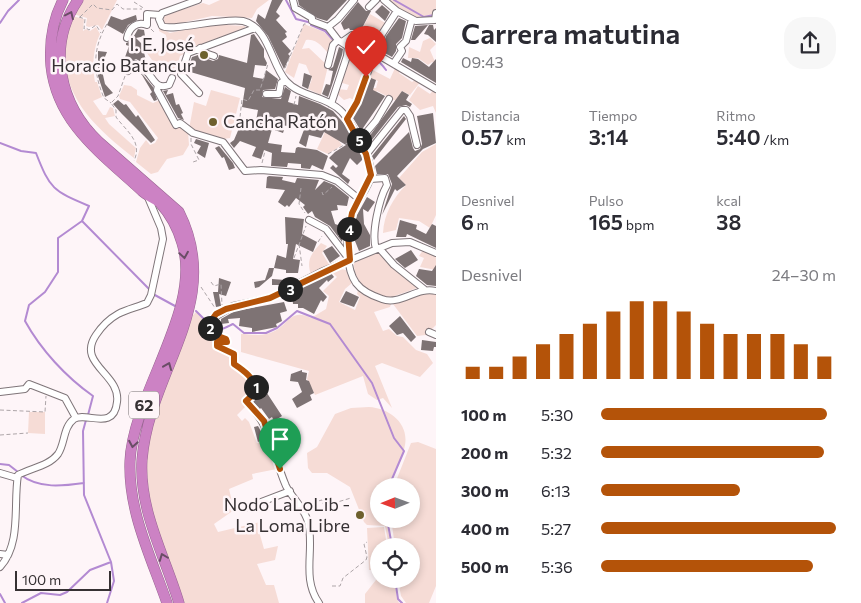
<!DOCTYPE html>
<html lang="es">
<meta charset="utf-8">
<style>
:root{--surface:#fff;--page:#f7f7f7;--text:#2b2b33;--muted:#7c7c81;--accent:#b45309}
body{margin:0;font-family:Commissioner,sans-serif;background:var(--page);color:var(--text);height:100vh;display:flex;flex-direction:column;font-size:19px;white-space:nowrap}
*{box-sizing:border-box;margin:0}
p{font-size:16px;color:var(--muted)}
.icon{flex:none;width:28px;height:28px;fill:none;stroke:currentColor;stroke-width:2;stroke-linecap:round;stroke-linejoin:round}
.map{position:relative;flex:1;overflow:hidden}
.sheet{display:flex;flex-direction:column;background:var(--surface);width:425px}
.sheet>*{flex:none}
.needle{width:32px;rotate:269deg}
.buttons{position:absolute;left:370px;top:478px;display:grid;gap:10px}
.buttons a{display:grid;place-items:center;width:50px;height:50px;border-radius:50%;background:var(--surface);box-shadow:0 2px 8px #0003;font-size:25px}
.scale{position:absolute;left:15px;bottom:12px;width:96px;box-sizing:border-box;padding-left:5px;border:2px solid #363133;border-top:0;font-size:14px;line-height:18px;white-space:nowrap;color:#363133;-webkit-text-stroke:4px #fef5f8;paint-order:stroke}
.pin{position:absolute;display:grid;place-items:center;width:42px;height:42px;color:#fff;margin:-51px -21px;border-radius:50% 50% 50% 0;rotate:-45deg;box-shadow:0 0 5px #0007}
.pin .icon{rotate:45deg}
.km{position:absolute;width:25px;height:25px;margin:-12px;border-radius:50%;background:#222;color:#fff;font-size:14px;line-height:25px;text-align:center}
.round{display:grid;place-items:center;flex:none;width:52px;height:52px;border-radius:20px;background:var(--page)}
.headline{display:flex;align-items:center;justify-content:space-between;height:85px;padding:0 25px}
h1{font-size:28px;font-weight:600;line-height:38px}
.stats{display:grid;grid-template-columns:repeat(3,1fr);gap:8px;height:85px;padding:5px 25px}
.stats div{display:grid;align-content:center}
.stats b{font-size:21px;font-weight:600}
.stats small{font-size:14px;font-weight:400}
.stats p{font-size:14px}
.chart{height:140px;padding:10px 25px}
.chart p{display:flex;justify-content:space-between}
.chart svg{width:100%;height:90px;margin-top:5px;stroke:var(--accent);stroke-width:6}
ul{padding:0 25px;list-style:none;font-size:16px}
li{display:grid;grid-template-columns:80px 60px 1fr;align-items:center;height:38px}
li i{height:12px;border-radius:6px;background:var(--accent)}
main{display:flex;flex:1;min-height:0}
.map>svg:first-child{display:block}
.green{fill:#f6dcd6}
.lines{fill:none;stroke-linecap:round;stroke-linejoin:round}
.stream{stroke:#b38ad2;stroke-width:2}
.building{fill:#7e7374}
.minor-casing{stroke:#7f7579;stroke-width:8}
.highway-casing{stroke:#986691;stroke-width:11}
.path{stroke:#ada5a8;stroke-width:1;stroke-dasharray:4 2.5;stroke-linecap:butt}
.minor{stroke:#fff;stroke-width:6}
.highway{stroke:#cc82c4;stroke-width:10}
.oneway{stroke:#6a4d66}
.route-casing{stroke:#fff;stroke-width:10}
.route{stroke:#b45309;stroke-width:6}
.poi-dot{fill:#6d602d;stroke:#fef5f8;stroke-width:2}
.labels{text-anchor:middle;stroke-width:5;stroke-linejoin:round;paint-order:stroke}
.shield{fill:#fef5f8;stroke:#726c6e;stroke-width:1}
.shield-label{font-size:16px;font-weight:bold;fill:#363133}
.poi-label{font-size:18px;fill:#363133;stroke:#fef5f8;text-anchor:end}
</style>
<main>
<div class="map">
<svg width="436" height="603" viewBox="0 0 436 603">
<rect width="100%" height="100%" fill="#fef5f8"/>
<path class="green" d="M81 0H117L102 30 98 25 89 27 86 26 87 18 73 14Z
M220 0H269L257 9 252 18 212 16 168 26 164 23V17L168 14 203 3 209 5Z
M386 0H436V11L433 19H415Z
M370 14 387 24 381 34 363 27Z
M72 16 84 19 83 31 86 29 90 31 96 27 100 34C93 49 92 66 95 82H97L102 97 93 101 103 115H106L110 107 113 108 115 116 105 118 109 124 136 148 134 158C97 129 61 98 65 46 66 36 70 26 72 16Z
M209 24 245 26V29L212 40 180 56 175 73 163 71 152 60 144 49 143 43 149 40C151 46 155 53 163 50L166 35 159 31V28L170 33Z
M304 24 324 32 334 42 330 55C323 48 317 38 306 40L302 49 309 48 328 66 321 95 308 89 312 79 306 65 299 63 294 78 285 72Z
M430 38 436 44 430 50 436 64 432 62 428 65 418 58H408L409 47 420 52 423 41Z
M347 51 374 54 356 101 350 98 344 100 336 93 337 89 347 90 349 85 339 82Z
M396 66 401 69 399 73 412 82 417 79 421 81 410 95 402 91 396 101 377 91 370 105 362 110 356 107 359 100 367 103 373 88H376L378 81 368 77 371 69 390 79Z
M124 85 131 86 137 90V95L153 103 160 100 180 125 188 131 189 145 183 155 167 159 158 172 151 174 136 162 140 148 146 140 150 145 155 143 158 138 130 102 120 99 119 96Z
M418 86 430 94 434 89 436 90V113L433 106 420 110 409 100Z
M211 90 240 98 230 138 223 139 189 129 194 102 206 106Z
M325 132 335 136 342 145 328 154 317 149Z
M436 144V215L430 228 419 221 399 218 396 230 383 233C384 214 393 198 406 185L399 178 422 152Z
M321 243 327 246 322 253 330 266 311 275C306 260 311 254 321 243Z
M423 250 436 256V272V270L420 267 424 258 419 256Z
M379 251 420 287 389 298C371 294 353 283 354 263Z
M335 268 346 270 352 283 345 289 339 302 355 310 360 297 357 294 358 290 379 301 391 304 390 307 374 312 383 331 389 329 397 336 403 337 416 350 427 354 433 363 420 377 382 363 375 366 392 408 383 398 377 400 368 394 363 376 315 395 307 379 309 371 241 352V334C249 334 258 336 266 334 288 330 288 306 311 318L326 309 329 296 323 291 337 277 331 271Z
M419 293H436V325L426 335 417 336 393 304Z
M196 312 218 335 226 339 227 342H217V346L234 354V364C246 372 252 377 258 391L245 401 246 406 237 415 242 421 245 418 249 422 257 443 269 438 277 469 252 474 253 479 229 489 234 510 214 524 218 532 260 522V535L264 549 278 546 275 560 257 564 266 585H274L279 603H183C169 560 147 513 147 467 148 414 175 363 193 315Z
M369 407C389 408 409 423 405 445 403 459 392 472 389 486H379V519H386L391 546H389L385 526 367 525 364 522 350 487 327 473H312L308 468 307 453 317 447 335 414 351 408Z
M29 412H45V434L28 433Z
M418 442 436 449V586L429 603H406L401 596 398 579H411V546H395L391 519H411V486H394L411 443Z
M384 527 387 546H379V570H369L367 528Z
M379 576V579H394L397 599 399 603H365V594Z"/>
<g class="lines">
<path class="stream" d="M286 0 296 19 312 23 311 25 325 31 334 41
M394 0 424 17 434 15
M0 23 8 11 19 0
M351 52C369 60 372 51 386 70
M0 143 21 151 36 153C50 189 53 191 89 206L82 221 58 238V272L45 292 29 305 25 321C41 350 66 377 93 396L88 415
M82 221 150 290
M153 294 175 306
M196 311 207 322
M210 324C218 333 223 329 233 324L244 333H266L277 328 297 311 330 324 372 383 394 438 404 451 389 486
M86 420 83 431 84 495 111 562 114 581 107 603
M0 464 9 465 18 472
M21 475C39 489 63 486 84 483
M387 519 392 546
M395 579 398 599 402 603
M0 594 5 603
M22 603 41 593 60 595 67 592 90 570 111 562"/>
</g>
<path class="building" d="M272 0H283L276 12 280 16 276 20 287 32 285 33 287 37 282 41 291 51 288 54 290 56 284 69 268 36 256 21 258 14 265 19Z
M298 0H347L327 21 317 18 299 5Z
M358 2 366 11H371L361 30H350L349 28 344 30 341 23Z
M382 5 390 12 385 21 375 12Z
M136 15 137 20 128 25 123 34 107 25 111 16 122 20Z
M399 18 406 21 402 38 396 44V51L392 57 381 51 386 36Z
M428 25 415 40H411L415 26Z
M429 25H433L434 30 436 28V42L428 35 424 34Z
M138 29 144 30 145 36 136 38 142 44 147 65 136 59 130 62 124 60 129 46 126 45V43L131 41Z
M371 32 377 34 374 42 369 40 365 47 355 45 351 42 368 39Z
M254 34 264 49V57L267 63 266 66 255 65 253 77 264 79 266 70 278 79 275 89 263 90 262 97 281 99 285 87 291 91 288 102 298 105 299 96 320 104 333 111 347 127 363 159 357 165 350 158 342 174 350 180 348 184 330 168 333 165 336 168 338 166 329 158 335 152 346 145 324 132 321 138 309 135 306 147 299 143 305 127 275 125 284 130 283 133 272 129 268 143 282 145 281 152 295 153 296 148 298 147 317 150 328 156 323 170 312 165 310 169 301 168V164L288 163 287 167 271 166 272 153 264 150 261 159 252 156 256 147 240 141 234 148 230 143 234 140 240 126 238 125 240 117 256 121 258 110 242 107 245 88 187 71 192 57 198 55 213 61 218 59 219 55 247 63 251 35Z
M339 47 343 49 342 55 328 97 322 94 326 84 330 85 333 71 328 70 333 67Z
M98 51 107 52 102 64 103 75 105 84 113 93 105 97 98 76Z
M403 58 411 62 412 58 418 59 429 67 436 59V83L401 62Z
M136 70 143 75 153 87 157 100 154 101 150 94 152 92 142 75Z
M304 73 312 76 308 89 302 86Z
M371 78 376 80 373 90 385 96 361 131 353 118Z
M168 90 166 95 173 93 176 105 179 104 183 113 181 114 184 120 178 118 163 91Z
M402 91 409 95 406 100 412 104 410 107 406 105 398 107 368 145 366 141Z
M118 100 124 105 126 104 136 117 138 115 155 140 151 143 122 114 113 104Z
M433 113 436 143 423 149 397 176 406 185 397 191 395 189 382 215 392 184 388 174H377L375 166 409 132 413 148 415 151 420 149 422 144 417 116Z
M404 116 406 119 374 160 372 156Z
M196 139 209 143 205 158 197 153 201 146 194 143Z
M219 146 233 163 235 168 229 170 224 157 222 158 215 148Z
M269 176 283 177 282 180 295 183 297 178 319 180 315 190 324 181 334 185 349 197 347 206 337 205 338 210 331 211 335 224 341 226 338 236 343 234 342 242 330 226 315 217 312 211 308 214 303 207 305 205 296 198 289 207 287 205 285 207 278 202 285 190 266 188 267 177Z
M367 197 375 202 368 212 363 209 364 224 370 235V246L359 251 353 236V230L357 215Z
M285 217 304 219 302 234 317 242 313 252 296 244 293 259 300 260 298 273H286V270L274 268 277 255 286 258 288 244H286Z
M400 220 417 225 416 229 426 234 432 224 436 226V248L407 234 406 237H396Z
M332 246 340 256 330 263 323 251Z
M411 250 418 260 405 268 395 259Z
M436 265V286L427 285 416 276 419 269 432 271Z
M269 268H274L272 276 259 287 255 288 254 282 265 280Z
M331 273 334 277 328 282 327 280 319 288 327 297 323 302 321 300 314 314 303 308H298V304H293L292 292Z
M219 278 231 282 226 296 219 294 221 306 216 307 213 292H218Z
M272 279 285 280 284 285H272Z
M346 291 359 297 354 307 340 302Z
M284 302 287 311 280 313 282 321 276 324 277 327 252 332V328L239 326 240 318 228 319 229 323 221 324V319L235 311Z
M400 316 416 337 411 342 403 333 397 335 389 326Z
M422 340 436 342V347H434L433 351 421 350Z
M302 370V372L307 373 306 380 309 381 314 393 310 395 312 400 297 408 292 399 302 392 298 382 290 381 291 374Z
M263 387 282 416 274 421 272 417 269 419 261 408 260 409 253 402 262 393Z
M258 426 265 439 258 442 254 427Z"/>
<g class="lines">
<g class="minor-casing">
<path id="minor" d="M198 0 162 13 159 19 162 26C171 32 223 17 243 21 269 27 271 64 286 81 300 97 327 96 342 112 352 123 373 161 371 176 368 189 357 200 352 213 345 231 345 267 356 283 362 291 373 296 382 299 400 306 417 286 436 291
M293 0 295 8 312 18V21L328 27 338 40 353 50 375 53 436 89
M384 0 397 11
M369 7 376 0
M328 27 338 19 354 0
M127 38C129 28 136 21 147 25V14L160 15
M342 42 352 35H365L366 30
M200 48 202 52 214 56
M394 63 402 51 400 47 406 41 412 19
M328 65 333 45 338 40
M128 71 135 64C138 66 143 68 146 71 154 78 155 90 169 85L172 78
M158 85 157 90 176 125 180 123 193 133 223 142 245 171 261 170 322 175 337 181 359 199
M199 93 181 74 188 53 255 28
M266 94H279L281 83 285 80
M331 104 347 56 348 46
M347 119 357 101 382 34 397 11 416 21 435 20 436 13
M359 141 376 121 389 99
M366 155 402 110H406L410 116 417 145
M370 179 385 178 387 185C379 199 371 234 376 249
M309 220 326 229 349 259
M379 248 394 265 424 289
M218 315 233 306 270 298 321 272 392 243 410 242 436 253
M429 332 436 335
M258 391 246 401C274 430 271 451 286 486 292 498 304 507 308 522 315 549 301 578 319 603
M0 392 25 389 29 384 65 398 76 418
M0 473 17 478
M248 507 290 491
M0 554 8 555
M0 567C22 543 13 504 18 475 31 468 49 466 58 454 65 444 63 427 74 419 86 411 114 432 117 402 121 374 76 364 96 335 102 326 109 319 118 314 127 309 138 307 147 303L151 295 163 239 161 228 147 195"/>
</g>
<g class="highway-casing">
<path id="highway" d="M63 0C52 21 49 42 51 66 57 123 102 154 142 191 147 196 155 198 160 203 170 214 178 229 182 243 203 309 133 393 130 461 128 511 151 557 167 603
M78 0C46 47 60 105 99 142L179 212C225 303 149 370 142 460 139 511 165 556 179 603"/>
</g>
<path class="path" d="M134 2 145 9
M79 17 85 19 84 29 86 28 89 30 96 25 101 33
M80 17 93 4 97 8 112 10 117 4 123 9H142
M107 24C92 49 93 72 104 98L111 103
M151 29 155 33
M285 68 304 24H306
M125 76 118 96 111 103 116 110V117C126 131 143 141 134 161
M294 105 296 96
M240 117 242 99 248 101 254 90H260L268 64
M191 138V144L199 160 193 162
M328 154 353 140
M262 163 265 151
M301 188 299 204 305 213
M322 192 323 195 332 187
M318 242 322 236
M299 244 302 266
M294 258 306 226
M211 282 214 286 221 284 222 305
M201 287 215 308
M214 319 209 322V327L227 342H217V346L234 354V364L251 375 256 385
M0 410 45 412 46 396
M0 435 28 433
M306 504 322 500 324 506 351 498
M332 586H340L343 578 366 560 367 557 364 544 367 542"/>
<use href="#minor" class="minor"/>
<use href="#highway" class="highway"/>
</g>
<defs><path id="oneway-chevron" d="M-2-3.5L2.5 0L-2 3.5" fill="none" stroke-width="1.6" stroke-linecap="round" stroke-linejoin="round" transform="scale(1.25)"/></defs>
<g class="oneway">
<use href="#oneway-chevron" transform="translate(70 15) rotate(-65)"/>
<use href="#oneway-chevron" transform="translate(184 255) rotate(81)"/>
<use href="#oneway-chevron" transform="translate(168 366) rotate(-68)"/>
<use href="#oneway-chevron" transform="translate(133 444) rotate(100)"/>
<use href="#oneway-chevron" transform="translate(163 557) rotate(-111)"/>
</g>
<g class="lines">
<g class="route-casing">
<path id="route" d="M280 469 264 421 246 401 258 390C252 377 246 372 234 364V354L217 346V342H227L226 339 218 336 209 324 216 314 226 309 270 298 350 260 348 234 352 213 371 175 366 154 347 119 357 102 366 77"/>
</g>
<use href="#route" class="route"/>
</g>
<g class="poi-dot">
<circle cx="204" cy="55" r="5"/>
<circle cx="213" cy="122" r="5"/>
<circle cx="360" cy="515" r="5"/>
</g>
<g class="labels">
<rect class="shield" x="129" y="391.5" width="30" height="27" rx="4"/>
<g class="shield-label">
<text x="144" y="411">62</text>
</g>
<g class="poi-label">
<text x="194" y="51">I. E. José<tspan x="194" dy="21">Horacio Batancur</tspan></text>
<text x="223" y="128" text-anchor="start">Cancha Ratón</text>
<text x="350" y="511">Nodo LaLoLib -<tspan x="350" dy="21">La Loma Libre</tspan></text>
</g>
</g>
</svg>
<div class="buttons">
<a><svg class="needle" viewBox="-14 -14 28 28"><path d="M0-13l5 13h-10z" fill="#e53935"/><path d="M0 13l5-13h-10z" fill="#7c7c81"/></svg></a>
<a><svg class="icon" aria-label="locate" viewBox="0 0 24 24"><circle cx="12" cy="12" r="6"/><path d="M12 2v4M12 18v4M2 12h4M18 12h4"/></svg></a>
</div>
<div class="scale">100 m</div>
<div class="pin" style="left:280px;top:469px;background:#1e9e55"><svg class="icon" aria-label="arrive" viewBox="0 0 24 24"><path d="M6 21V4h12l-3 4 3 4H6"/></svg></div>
<div class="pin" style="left:366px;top:77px;background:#d93025"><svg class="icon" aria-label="check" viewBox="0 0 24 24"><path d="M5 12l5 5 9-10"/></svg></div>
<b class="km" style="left:256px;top:387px">1</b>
<b class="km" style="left:210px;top:328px">2</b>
<b class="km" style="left:290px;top:289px">3</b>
<b class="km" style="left:349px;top:229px">4</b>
<b class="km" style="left:359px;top:140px">5</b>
</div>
<section class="sheet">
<div class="headline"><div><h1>Carrera matutina</h1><p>09:43</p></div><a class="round"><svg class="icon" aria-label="share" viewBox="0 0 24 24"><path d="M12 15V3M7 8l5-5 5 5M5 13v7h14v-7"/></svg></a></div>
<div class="stats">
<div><p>Distancia</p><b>0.57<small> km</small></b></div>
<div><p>Tiempo</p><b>3:14</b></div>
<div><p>Ritmo</p><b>5:40<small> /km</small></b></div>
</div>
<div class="stats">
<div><p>Desnivel</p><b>6<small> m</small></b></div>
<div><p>Pulso</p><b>165<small> bpm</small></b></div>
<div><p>kcal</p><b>38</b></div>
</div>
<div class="chart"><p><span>Desnivel</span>24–30 m</p>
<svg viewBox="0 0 160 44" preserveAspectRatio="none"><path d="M5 44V38M15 44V38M25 44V33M35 44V27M45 44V22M55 44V17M65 44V11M75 44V6M85 44V6M95 44V11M105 44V17M115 44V22M125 44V22M135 44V22M145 44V27M155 44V33"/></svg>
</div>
<ul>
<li><b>100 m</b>5:30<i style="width:96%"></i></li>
<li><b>200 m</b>5:32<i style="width:95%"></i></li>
<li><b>300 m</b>6:13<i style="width:59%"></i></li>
<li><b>400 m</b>5:27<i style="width:100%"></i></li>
<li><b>500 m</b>5:36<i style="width:90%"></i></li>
</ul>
</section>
</main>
